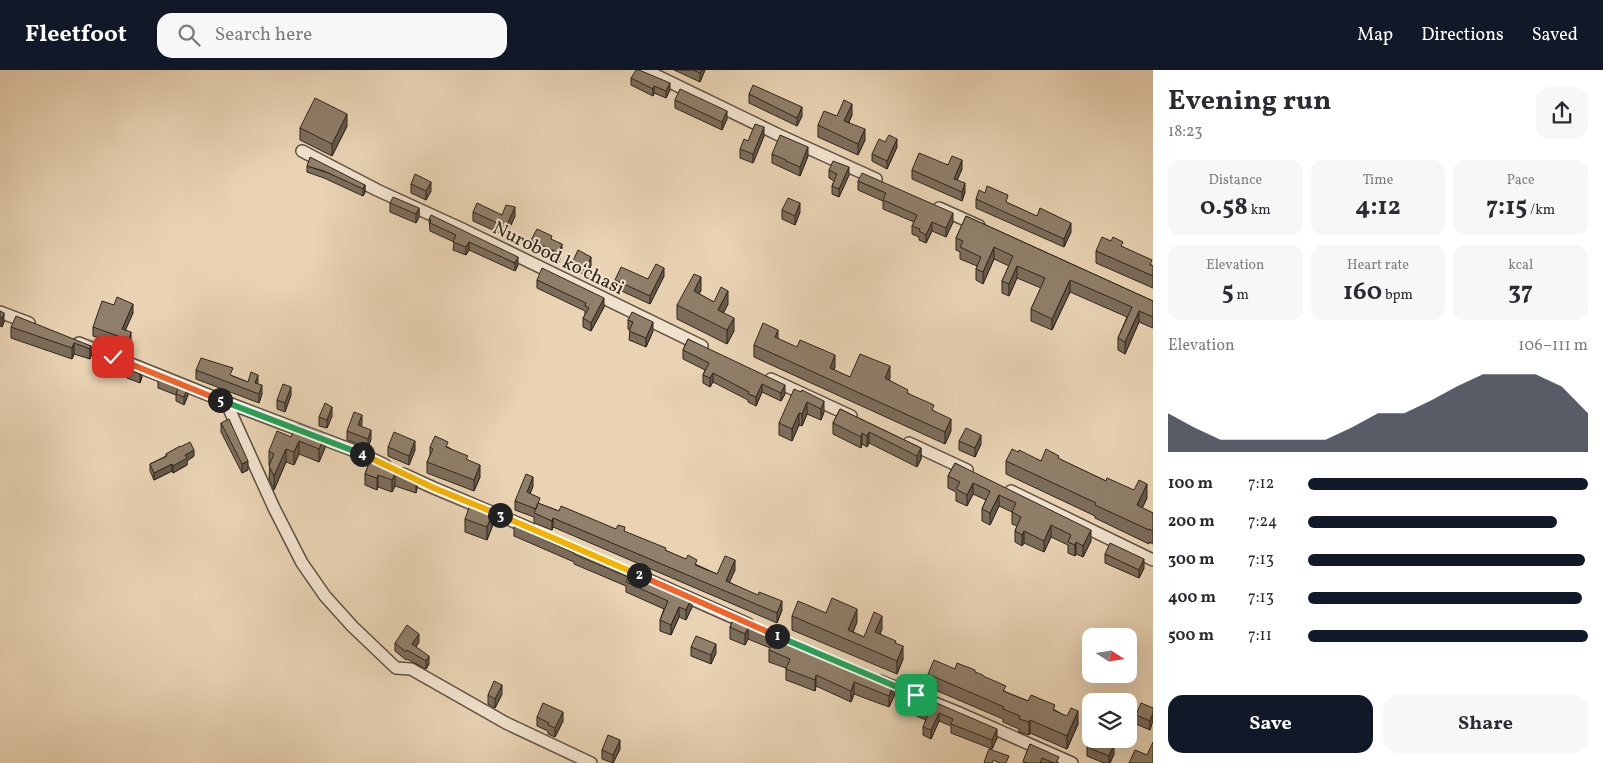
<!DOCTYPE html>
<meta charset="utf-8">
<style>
:root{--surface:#fff;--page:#f7f7f7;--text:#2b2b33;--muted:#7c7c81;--accent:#111827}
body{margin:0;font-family:Vollkorn,serif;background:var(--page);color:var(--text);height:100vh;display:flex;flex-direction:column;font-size:19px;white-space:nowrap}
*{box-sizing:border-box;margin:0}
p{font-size:16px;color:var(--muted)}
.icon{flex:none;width:28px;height:28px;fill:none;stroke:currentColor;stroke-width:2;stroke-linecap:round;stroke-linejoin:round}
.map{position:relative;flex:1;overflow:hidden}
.side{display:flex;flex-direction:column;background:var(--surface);width:450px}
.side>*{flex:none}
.needle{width:32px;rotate:102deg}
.buttons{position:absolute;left:1082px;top:558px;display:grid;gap:10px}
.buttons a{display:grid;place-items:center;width:55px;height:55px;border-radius:10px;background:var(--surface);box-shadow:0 5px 20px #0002;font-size:25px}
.pin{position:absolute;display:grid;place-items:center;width:42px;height:42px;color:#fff;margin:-21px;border-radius:10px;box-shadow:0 2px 8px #0006}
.km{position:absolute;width:25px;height:25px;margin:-12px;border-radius:50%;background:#222;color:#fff;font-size:14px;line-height:25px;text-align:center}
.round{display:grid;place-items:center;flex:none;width:52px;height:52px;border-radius:15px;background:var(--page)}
.summary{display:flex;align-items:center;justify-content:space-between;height:85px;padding:0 15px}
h1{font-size:28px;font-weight:700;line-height:38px}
.metrics{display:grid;grid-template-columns:repeat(3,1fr);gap:8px;height:85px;padding:5px 15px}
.metrics div{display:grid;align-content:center;border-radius:12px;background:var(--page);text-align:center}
.metrics b{font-size:25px;font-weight:700}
.metrics small{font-size:14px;font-weight:400}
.metrics p{font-size:14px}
.chart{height:140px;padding:10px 15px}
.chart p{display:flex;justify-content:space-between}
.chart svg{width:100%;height:90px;margin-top:5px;fill:var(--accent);opacity:.7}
.primary-button{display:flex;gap:10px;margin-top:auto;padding:10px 15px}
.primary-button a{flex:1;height:58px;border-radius:15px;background:var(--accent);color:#fff;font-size:20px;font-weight:700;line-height:58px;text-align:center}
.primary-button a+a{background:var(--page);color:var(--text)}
ul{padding:0 15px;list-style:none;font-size:16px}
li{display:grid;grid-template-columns:80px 60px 1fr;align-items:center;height:38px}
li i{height:12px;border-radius:6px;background:var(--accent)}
header{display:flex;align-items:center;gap:30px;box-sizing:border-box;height:70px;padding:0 25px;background:var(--accent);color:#fff}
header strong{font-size:24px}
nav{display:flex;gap:28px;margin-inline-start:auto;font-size:18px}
.search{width:350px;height:45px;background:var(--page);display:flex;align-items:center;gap:12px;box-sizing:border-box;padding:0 18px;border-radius:15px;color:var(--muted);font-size:19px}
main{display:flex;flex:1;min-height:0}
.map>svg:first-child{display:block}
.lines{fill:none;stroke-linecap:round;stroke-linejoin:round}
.minor-casing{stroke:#5e5041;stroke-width:14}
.minor{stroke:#f1e2ce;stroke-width:11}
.wall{fill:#7c6d5b;stroke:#2f251b}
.shaded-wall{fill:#65594a;stroke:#2f251b}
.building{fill:#907f6a;stroke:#2f251b}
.split-1-casing{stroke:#fff;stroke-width:10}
.split-2-casing{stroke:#fff;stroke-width:10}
.split-3-casing{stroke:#fff;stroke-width:10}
.split-4-casing{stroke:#fff;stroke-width:10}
.split-5-casing{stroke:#fff;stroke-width:10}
.split-6-casing{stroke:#fff;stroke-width:10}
.split-1{stroke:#22a559;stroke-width:6}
.split-2{stroke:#f0652b;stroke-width:6}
.split-3{stroke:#f5b400;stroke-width:6}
.split-4{stroke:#f5b400;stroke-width:6}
.split-5{stroke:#22a559;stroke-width:6}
.split-6{stroke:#f0652b;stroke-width:6}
.labels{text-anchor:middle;stroke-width:4;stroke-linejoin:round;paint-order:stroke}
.street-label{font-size:19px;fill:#2f251b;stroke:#f1e2ce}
</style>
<header>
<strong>Fleetfoot</strong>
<div class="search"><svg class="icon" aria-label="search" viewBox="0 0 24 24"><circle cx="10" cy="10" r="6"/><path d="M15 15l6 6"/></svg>Search here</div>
<nav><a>Map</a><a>Directions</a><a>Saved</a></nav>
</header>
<main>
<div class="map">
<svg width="1153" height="693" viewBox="0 0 1153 693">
<rect width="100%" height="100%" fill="#e9d3b3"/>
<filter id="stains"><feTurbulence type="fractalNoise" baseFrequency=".004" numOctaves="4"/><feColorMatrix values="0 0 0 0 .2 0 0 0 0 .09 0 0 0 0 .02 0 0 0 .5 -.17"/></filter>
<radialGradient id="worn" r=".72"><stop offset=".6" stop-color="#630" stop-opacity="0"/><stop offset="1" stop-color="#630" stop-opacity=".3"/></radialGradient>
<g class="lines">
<g class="minor-casing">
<path id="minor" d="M645 0 779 65 876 109
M302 81 377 120 460 158 702 276
M939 138 979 156
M0 242 29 253
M79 273 226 332 360 383 385 395
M771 309 851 346
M226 332 274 438 302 493 325 526 352 556 396 598 411 599 506 653 591 693
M909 373 967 400
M403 404 434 418 529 458
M1011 421 1153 490
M633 503 748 554
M880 611 957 642 1072 693"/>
</g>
<use href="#minor" class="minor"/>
</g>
<path class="wall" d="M674 0H705L700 12Z
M631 8 670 20 666 28 654 23 653 26 631 15Z
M749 24 802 46 797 56 749 33Z
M675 30 727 49 722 60 675 38Z
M852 45 849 52 865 70 858 85 818 67V55L837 46Z
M347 56 332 86 300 70V58Z
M764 66 753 93 740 88V79L748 71Z
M885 72 897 77 887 99 872 91V84Z
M772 84 808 86 800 106 772 93Z
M948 95 962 99 957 110 965 122 962 131 912 109V100Z
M307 96 365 115V122L363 126 324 108 307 102Z
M829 100 849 105 839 127 832 124V116L834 111 829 108Z
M858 111 953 152 946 167 932 161 926 173 919 170V167L912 164V156L914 152 883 139V131L858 120Z
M411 114 431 121 426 130 411 123Z
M976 129 1008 133 1071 162 1064 177 976 138Z
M390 133 419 138V147L416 153 390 142Z
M782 140 800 142 795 155 782 149Z
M473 142 515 146 506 166 473 151Z
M966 146 1153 231V258L1139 252 1125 284 1118 280V268L1127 247 1070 222 1052 260 1031 251V239L1041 218 1017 208 1009 226 1002 223V211L1009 196 994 189 983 214 976 210V199L977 196 960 189V182L956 180V168Z
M429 149 518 195 515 201 469 180 466 185 453 180 454 172 430 161Z
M531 170H552L562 182 559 192 531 178Z
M1123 177 1153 196V218L1096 193V181Z
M573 191 591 195 587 206 573 199Z
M664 206 650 234 615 218V210L648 209Z
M537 210 604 237 591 261 583 257V248L585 245V241L537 218Z
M701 220 699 224 714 232 728 234 723 243 734 261 727 274 677 249V235Z
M0 241 4 252 2 257 0 256Z
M133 243 125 260 131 271 129 278 93 266V257Z
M628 250 653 261 646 277 629 270 630 260 628 259Z
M11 257 91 276V286L90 289 74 284 72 289 11 268Z
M688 269 785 324 781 331 762 322 756 336 748 332V330L713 312 710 317 703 313V305L705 300 683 289V280Z
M778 269 835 297 834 300 850 307 890 308 889 310 934 341 951 361 945 374 754 287V275Z
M129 293 142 307 140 313 127 308V299Z
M196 300 233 306 248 312 258 314 262 324 259 333 196 309Z
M160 306 188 325 184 335 176 331V325L158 318V310Z
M802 320 824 342 821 350 807 344 802 356 799 355 792 371 779 365V353Z
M291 325 285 342 277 339V330Z
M840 339 921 378V389L917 397 869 373 867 377 862 374 861 378 833 364V353Z
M332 346 327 358 319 356V347Z
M221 353 248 400 242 403 221 362Z
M362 354 361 356 371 369 368 378 347 370V361Z
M291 367 325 378 319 392 299 384 294 395 286 392 274 420 269 409 270 395H269V381Z
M959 371 981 374 975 387 959 380Z
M180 377 194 386 187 391V395L173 403 172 401 154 410 150 401V394L166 386V384Z
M388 377 415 380 409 395 388 386Z
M430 377H448L468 390 480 407 474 421 427 403V392L430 385Z
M1018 382 1041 391 1059 389 1106 411 1147 428 1142 438 1153 443V474L1149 472V474L1095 448V446L1006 404V391Z
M372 385 417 406V418L416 423 395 416 392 422 378 417 377 420 365 415V404Z
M955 393 1091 471 1083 487 1076 484 1075 486 1068 483V475L1051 467 1044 482 1024 473 1022 476 1015 472V461L1017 456 1012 454V442L999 436 990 455 982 451V439L986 430 973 424 967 436 956 431V422L948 418V406Z
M533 416 530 424 540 434 559 441 625 462 717 504 735 500 729 512 782 540 777 553 553 457 552 460 534 453V447L515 440V431Z
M465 449 494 452 487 470 465 462Z
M514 456 646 508 692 537 686 550 679 547 671 565 660 561V550L664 539 626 522V516L574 494V492L514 466Z
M1105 484 1144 498 1139 508 1105 493Z
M826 543 857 552 853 562 864 567 882 559 880 564 896 573 903 589 897 604 792 560V546Z
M735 545 895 624 889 637 854 624 851 632 816 616 815 621 786 610V598L769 592V580L770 578 748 569 745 575 730 569V557Z
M419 572 416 577 429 594 426 599 407 589 406 590 395 581V573Z
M691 577 716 583 711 594 691 586Z
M955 599 975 602 983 607 1006 622 1028 631 1055 640 1078 654 1067 679 1030 663 1029 665 1019 662V659L1003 652V649L928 617V604Z
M911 622 997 668 992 679 951 663V656L939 651 931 669 923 665V657L926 650 907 642V633Z
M502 624 495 638 488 634V625Z
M1153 638 1150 660 1136 654V645Z
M537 647 563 651 555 667 548 664V661L537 656Z
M1030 674 1059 693H1023Z
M1087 677 1114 684 1110 693H1104L1087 686Z
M620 679 613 693 602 689V680Z"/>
<path class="shaded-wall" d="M702 0H705L700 12V3Z
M670 13V20L666 28V21Z
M654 16V23L653 26V19Z
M852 34V45L844 62V51Z
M802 37V46L797 56V48Z
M727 41V49L722 60V52Z
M347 44V56L332 86V74Z
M764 57V66L753 93V84Z
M865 59V70L858 85V74Z
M897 69V77L887 99V91Z
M808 77V86L800 106V97Z
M962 90V99L954 118V109Z
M849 97V105L839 127V119Z
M431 112V121L426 130V121Z
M965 113V122L962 131V122Z
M365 115V122L363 126V119Z
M800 133V142L795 155V146Z
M515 137V146L506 166V157Z
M419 138V147L416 153V144Z
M953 143V152L946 167V158Z
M932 152V161L926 173V165Z
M1071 153V162L1064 177V169Z
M469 172V180L466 185V177Z
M562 174V182L559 192V183Z
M994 177V189L983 214V202Z
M518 187V195L515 201V193Z
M591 187V195L587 206V197Z
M1017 196V208L1009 226V214Z
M664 198V206L650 234V226Z
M701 207V220L694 234V221Z
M1070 210V222L1052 260V249Z
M728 221V234L718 254V240Z
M604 228V237L591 261V253Z
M133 234V243L122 268V259Z
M1139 241V252L1125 284V272Z
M4 243V252L2 257V248Z
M734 248V261L727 274V260Z
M653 252V261L646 277V268Z
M778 260V272L775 267Z
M131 262V271L129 278V270Z
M74 273V284L72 289V278Z
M91 276V286L90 289V279Z
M835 285V297L830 310V298Z
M890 296V308L885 320V308Z
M142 298V307L140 313V304Z
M713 303V312L710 317V308Z
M258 305V313L255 321V313Z
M762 314V322L756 336V327Z
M262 315V324L259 333V324Z
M785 315V324L781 331V323Z
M188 317V325L184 335V327Z
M291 317V325L285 342V333Z
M824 331V342L821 350V339Z
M807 332V344L802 356V344Z
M332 337V346L327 358V350Z
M799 343V355L792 371V359Z
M362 345V354L358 364V355Z
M951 349V361L945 374V362Z
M371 360V369L368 378V369Z
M869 362V373L867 377V366Z
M862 363V374L861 378V367Z
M325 365V378L319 392V379Z
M981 365V374L975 387V378Z
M299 371V384L294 395V382Z
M415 371V380L409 395V386Z
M921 378V389L917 397V386Z
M286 379V392L274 420V406Z
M194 380V386L187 391V395L173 403V396L185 385Z
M248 391V400L242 403V394Z
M172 394V401L154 410V403Z
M480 395V407L474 421V410Z
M395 404V416L392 422V410Z
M378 405V417L377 420V408Z
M417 406V418L416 423V412Z
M533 407V416L527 431V422Z
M973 413V424L967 436V425Z
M1147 414V428L1137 449V435Z
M999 425V436L990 455V443Z
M494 439V452L487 470V457Z
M553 448V457L552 460V451Z
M1051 455V467L1044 482V471Z
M1091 460V471L1083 487V476Z
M1024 461V473L1022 476V465Z
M1076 472V484L1075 486V475Z
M1144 489V498L1139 508V500Z
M735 490V500L726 520V511Z
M692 527V537L686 550V540Z
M782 531V540L777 553V543Z
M679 537V547L671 565V555Z
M857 539V552L849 571 848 560Z
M882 546V559L875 575V562Z
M748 558V569L745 575V564Z
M419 564V572L412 582V574Z
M716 574V583L711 594V585Z
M903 576V589L897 604V591Z
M429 586V594L426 599V591Z
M816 605V616L815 621V610Z
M854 612V624L851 632V621Z
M895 612V624L889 637V626Z
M502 615V624L495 638V629Z
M1078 641V654L1067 679V666Z
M563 642V651L555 667V658Z
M939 643V651L931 669V660Z
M1153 643V651L1150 660V651Z
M1030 650V663L1029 665V652Z
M997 659V668L992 679V670Z
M620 670V679L613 693V685Z
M1114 675V684L1110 693H1109V686Z"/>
<path class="building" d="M636 0H639L670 13 666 21 654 16 653 19 631 8Z
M693 0H702L700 3Z
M753 15 802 37 797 48 749 24Z
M680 19 727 41 722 52 675 30Z
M315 28 347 44 332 74 300 58Z
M844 30 852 34 844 51 865 59 858 74 818 55 824 41 837 46Z
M755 54 764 57 753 84 740 79 744 69 748 71Z
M780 65 808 77 800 97 786 91V90L772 84Z
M889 65 897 69 887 91 872 84 879 69 885 72Z
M919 83 948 95 952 86 962 90 954 109 965 113 962 122 912 100Z
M310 87 365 115 363 119 324 101 307 96Z
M833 91 849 97 839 119 832 116 837 104 829 100Z
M862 103 953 143 946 158 932 152 926 165 919 161 920 159 912 156 917 145 883 130 886 123 858 111Z
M415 104 431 112 426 121 411 114Z
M987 116 1008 125 1006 132 1037 146 1040 138 1071 153 1064 169 976 129 979 120 985 123Z
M393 127 419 138 416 144 390 133Z
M788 128 800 133 795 146 782 140Z
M477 133 502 145 506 135 515 137 506 157 473 142Z
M431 145 518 187 515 193 469 172 466 177 453 172 456 165 430 153 431 150 429 149Z
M966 146 1153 231V247L1139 241 1125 272 1118 268 1132 237 1070 210 1052 249 1031 239 1045 208 1017 196 1009 214 1002 211 1013 186 994 177 983 202 976 199 981 187 960 177 963 171 956 168Z
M537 159 552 166 551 169 562 174 559 183 531 170Z
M1102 167 1111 171 1113 167 1123 172 1121 176 1152 190 1150 195 1153 196V206L1096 181Z
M578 180 591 187 587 197 573 191Z
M656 194 664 198 650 226 615 210 621 197 648 209Z
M542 198 604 228 591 253 583 248 589 238 585 236 586 233 537 210Z
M694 204 701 207 694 221 714 232 721 217 728 221 718 240 734 248 727 260 677 235Z
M117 227 133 234 122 259 131 262 129 270 93 257 102 231 114 235Z
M0 241 4 243 2 248 0 247Z
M632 242 653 252 646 268 629 261 633 252 628 250Z
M16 246 91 276 90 279 74 273 72 278 11 257Z
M763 253 778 260 775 267 797 277 800 270 835 285 830 298 850 307 860 284 890 296 885 308 908 320 907 323 934 335 932 340 951 349 945 362 754 275Z
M688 269 785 315 781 323 762 314 756 327 748 324 749 322 713 303 710 308 703 305 709 293 683 280Z
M201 288 233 298 230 305 248 312 251 302 258 305 255 313 262 315 259 324 196 300Z
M129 293 142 298 140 304 127 299Z
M160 306 188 317 184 327 176 324 178 318 158 310Z
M283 314 291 317 285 333 277 330Z
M794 319 801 322 802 320 824 331 821 339 807 332 802 344 799 343 792 359 779 353Z
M325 333 332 337 327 350 319 347Z
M840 339 921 378 917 386 869 362 867 366 862 363 861 367 833 353Z
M354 342 362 345 358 355 371 360 368 369 347 361Z
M229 349 248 391 242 394 221 353Z
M297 354 325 365 319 379 299 371 294 382 286 379 274 406 269 396 274 384 269 381 277 361 291 367Z
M966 358 981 365 975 378 959 371Z
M394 362 415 371 409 386 388 377Z
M435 366 448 372 446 377 468 386 466 389 480 395 474 410 427 392 433 379 430 377Z
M190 372 194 380 185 385 187 388 173 396 172 394 154 403 150 394 167 386 166 384 180 376V377Z
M1012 379 1018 382 1019 380 1041 391 1046 379 1059 386 1058 388 1106 411 1107 408 1134 420 1139 410 1147 414 1137 435 1153 443V461L1149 459V460L1095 435 1096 433 1006 391Z
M372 385 417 406 416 412 395 404 392 410 378 405 377 408 365 404Z
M955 393 1091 460 1083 476 1076 472 1075 475 1068 472 1071 465 1051 455 1044 471 1024 461 1022 465 1015 461 1021 447 1012 442 1016 433 999 425 990 443 982 439 990 421 973 413 967 425 956 419 960 412 948 406Z
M526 404 533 407 527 422 540 428 536 439 515 431Z
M472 429 494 439 487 457 465 449Z
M538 433 559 441 561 436 616 459 618 455 625 457 624 461 666 478 665 480 686 489 688 485 697 490 695 495 717 504 725 486 735 490 726 511 758 525 759 522 782 531 777 543 553 448 552 451 534 443Z
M516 451 603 489 646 506 645 508 692 527 686 540 679 537 671 555 660 550 668 531 626 512 628 507 574 484V483L514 456Z
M1110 473 1144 489 1139 500 1105 484Z
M832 528 857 539 848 560 864 567 874 542 882 546 875 562 896 571 895 573 903 576 897 591 792 546 798 531 826 543Z
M735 545 895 612 889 626 854 612 851 621 816 605 815 610 786 599 790 589 769 580 774 569 748 558 745 564 730 557Z
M407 555 419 564 412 574 429 586 426 591 407 580 406 582 395 573Z
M696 566 716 574 711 585 691 577Z
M934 590 955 599 957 593 975 600V602L983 605V606L1006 616 1003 621 1028 631 1031 625 1055 635 1053 640 1067 646 1071 638 1078 641 1067 666 1030 650 1029 652 1019 649 1020 646 1003 639 1004 637 928 604Z
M494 611 502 615 495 629 488 625Z
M911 622 997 659 992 670 951 654 953 649 939 643 931 660 923 657 929 642 907 633Z
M543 633 563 642 555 658 548 655 549 653 537 647Z
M1141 633 1153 638V643L1150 651 1136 645Z
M608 665 620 670 613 685 602 680Z
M1091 666V669H1099L1114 675 1109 686 1087 677Z
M1153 672V693H1129L1135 680 1147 685Z
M1030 674 1059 687 1056 693H1054L1042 688 1040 693H1027L1023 691Z
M989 679 1009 686 1006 693H1000L993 690 992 693H986L984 692Z"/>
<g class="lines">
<g class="split-1-casing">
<path id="split-1" d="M777 566 916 625"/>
</g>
<g class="split-2-casing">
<path id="split-2" d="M639 505 777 566"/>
</g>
<g class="split-3-casing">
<path id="split-3" d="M500 445 639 505"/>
</g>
<g class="split-4-casing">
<path id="split-4" d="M362 384 434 418 500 445"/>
</g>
<g class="split-5-casing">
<path id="split-5" d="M220 330 362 384"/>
</g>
<g class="split-6-casing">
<path id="split-6" d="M113 287 220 330"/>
</g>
<use href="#split-1" class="split-1"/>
<use href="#split-2" class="split-2"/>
<use href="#split-3" class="split-3"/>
<use href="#split-4" class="split-4"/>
<use href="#split-5" class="split-5"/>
<use href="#split-6" class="split-6"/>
</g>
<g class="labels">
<g class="street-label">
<text transform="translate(559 187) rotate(26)" y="7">Nurobod koʻchasi</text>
</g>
</g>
<rect width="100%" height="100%" filter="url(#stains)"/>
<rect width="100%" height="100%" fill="url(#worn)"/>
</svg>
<div class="buttons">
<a><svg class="needle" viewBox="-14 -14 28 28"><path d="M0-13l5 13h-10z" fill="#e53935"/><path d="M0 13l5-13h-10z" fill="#7c7c81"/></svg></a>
<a><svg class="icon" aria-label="layers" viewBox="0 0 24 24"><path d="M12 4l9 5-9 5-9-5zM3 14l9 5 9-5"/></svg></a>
</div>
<div class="pin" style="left:916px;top:625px;background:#1e9e55"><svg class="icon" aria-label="arrive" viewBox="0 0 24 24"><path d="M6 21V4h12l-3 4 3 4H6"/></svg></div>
<div class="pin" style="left:113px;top:287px;background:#d93025"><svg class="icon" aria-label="check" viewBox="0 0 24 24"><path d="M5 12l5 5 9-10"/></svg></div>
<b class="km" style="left:777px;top:566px">1</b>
<b class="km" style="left:639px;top:505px">2</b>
<b class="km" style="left:500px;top:445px">3</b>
<b class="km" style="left:362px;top:384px">4</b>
<b class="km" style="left:220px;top:330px">5</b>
</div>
<section class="side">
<div class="summary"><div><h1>Evening run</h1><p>18:23</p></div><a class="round"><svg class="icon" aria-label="share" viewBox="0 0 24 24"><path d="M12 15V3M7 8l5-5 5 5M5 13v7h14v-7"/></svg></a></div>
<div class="metrics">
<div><p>Distance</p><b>0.58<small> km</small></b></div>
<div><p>Time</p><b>4:12</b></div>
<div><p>Pace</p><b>7:15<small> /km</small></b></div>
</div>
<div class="metrics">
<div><p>Elevation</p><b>5<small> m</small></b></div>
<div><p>Heart rate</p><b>160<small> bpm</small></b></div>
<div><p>kcal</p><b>37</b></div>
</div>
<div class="chart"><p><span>Elevation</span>106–111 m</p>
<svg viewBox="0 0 160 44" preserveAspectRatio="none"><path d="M0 44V25L10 32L20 38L30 38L40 38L50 38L60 38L70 32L80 25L90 25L100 19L110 12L120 6L130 6L140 6L150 12L160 25V44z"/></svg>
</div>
<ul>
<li><b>100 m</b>7:12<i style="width:100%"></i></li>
<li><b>200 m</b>7:24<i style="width:89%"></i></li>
<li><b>300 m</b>7:13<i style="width:99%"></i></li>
<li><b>400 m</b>7:13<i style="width:98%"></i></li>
<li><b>500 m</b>7:11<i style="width:100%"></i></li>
</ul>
<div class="primary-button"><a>Save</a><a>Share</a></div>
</section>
</main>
